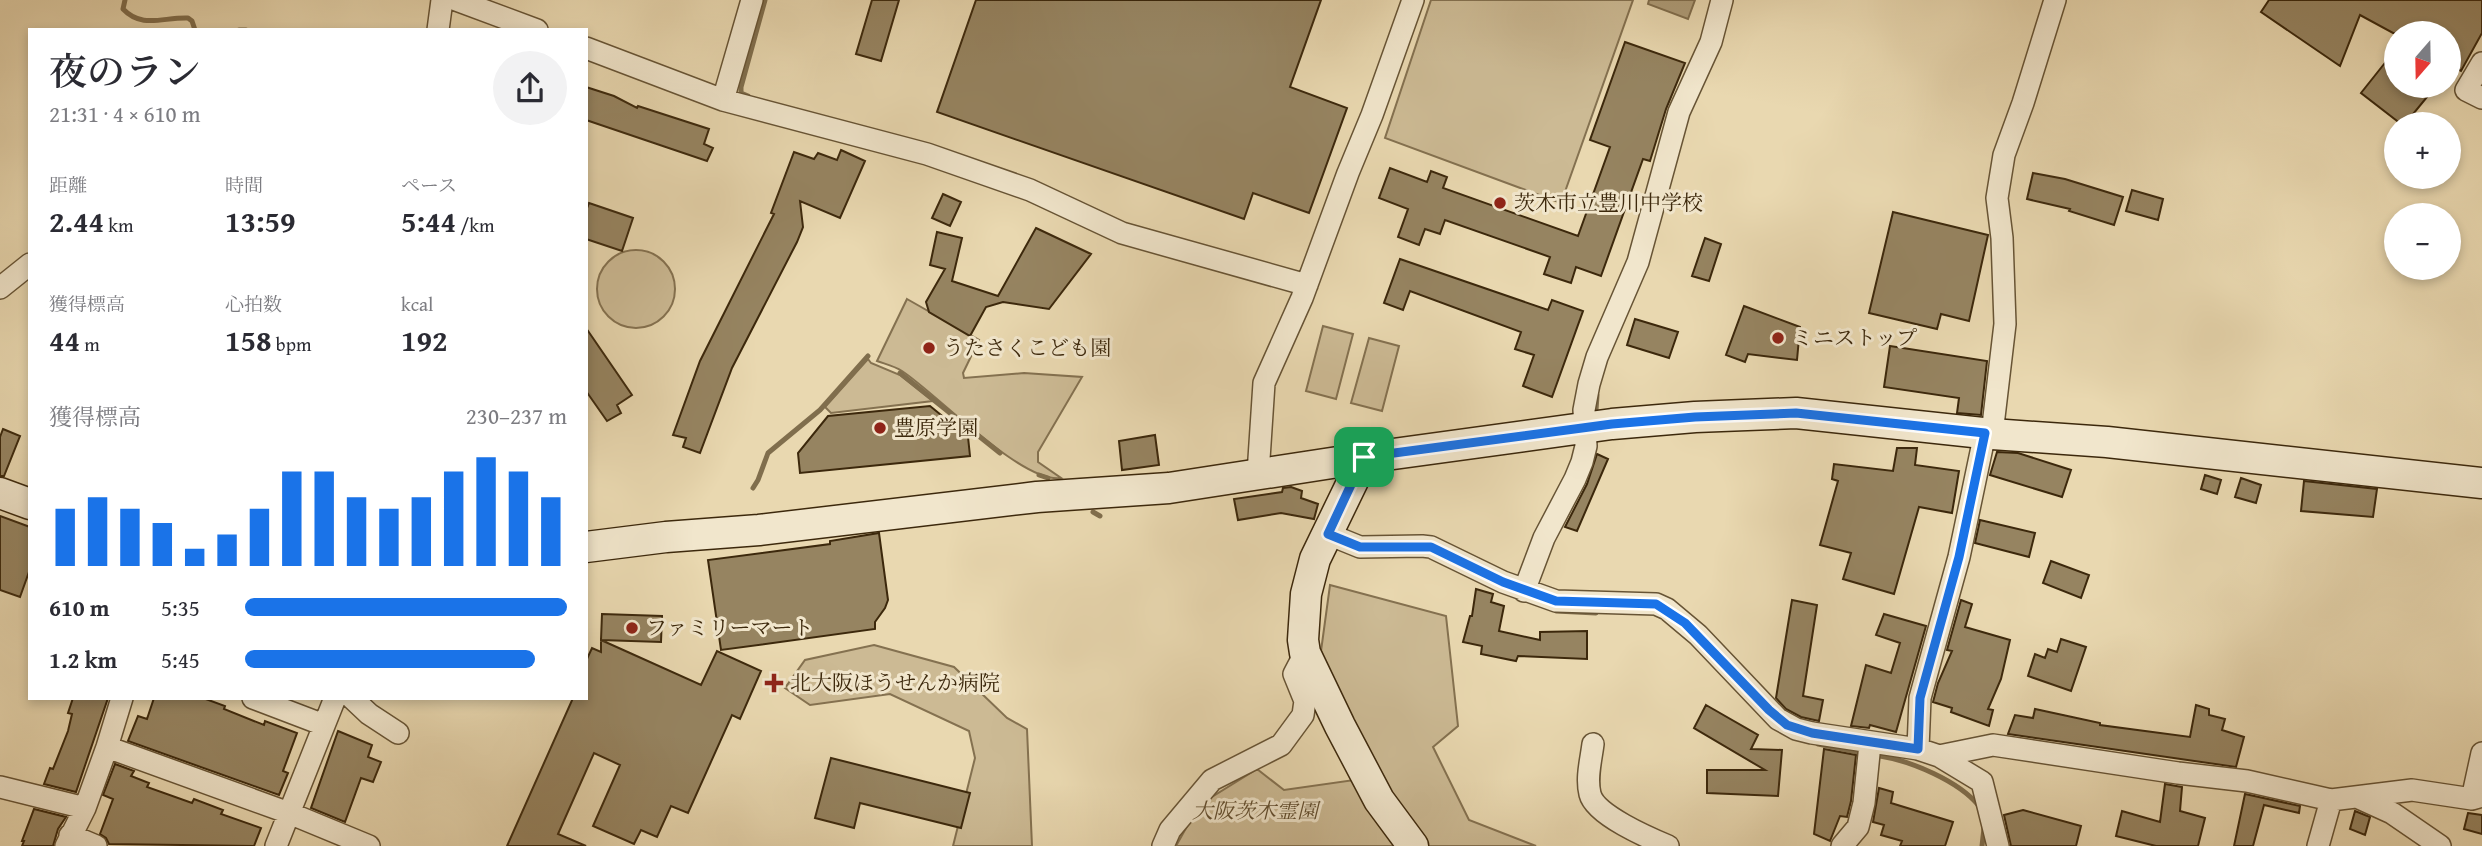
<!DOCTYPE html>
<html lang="ja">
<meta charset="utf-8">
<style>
:root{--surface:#fff;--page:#f2f2f3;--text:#2b2b33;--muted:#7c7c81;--accent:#1a73e8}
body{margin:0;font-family:"Gentium Book Plus","Noto Serif JP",serif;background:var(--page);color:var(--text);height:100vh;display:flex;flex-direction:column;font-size:26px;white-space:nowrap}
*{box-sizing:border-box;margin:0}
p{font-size:23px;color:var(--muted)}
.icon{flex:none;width:38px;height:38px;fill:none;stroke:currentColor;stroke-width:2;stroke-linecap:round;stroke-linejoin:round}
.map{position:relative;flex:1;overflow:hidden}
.details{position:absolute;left:28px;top:28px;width:560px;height:672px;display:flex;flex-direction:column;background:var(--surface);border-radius:0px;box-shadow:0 4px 10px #0003}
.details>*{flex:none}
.needle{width:46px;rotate:200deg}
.buttons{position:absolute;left:2384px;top:21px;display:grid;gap:14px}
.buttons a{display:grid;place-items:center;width:77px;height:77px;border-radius:50%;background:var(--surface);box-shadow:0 4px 10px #0003;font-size:35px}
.pin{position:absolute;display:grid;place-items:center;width:60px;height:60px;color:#fff;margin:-30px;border-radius:14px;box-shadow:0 4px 10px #0006}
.round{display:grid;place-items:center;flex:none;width:74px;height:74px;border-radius:37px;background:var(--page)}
.head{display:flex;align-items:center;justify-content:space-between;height:119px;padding:0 21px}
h1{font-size:38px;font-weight:600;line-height:52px}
.stats{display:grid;grid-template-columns:repeat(3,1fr);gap:10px;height:119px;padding:7px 21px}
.stats div{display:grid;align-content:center}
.stats b{font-size:30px;font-weight:600}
.stats small{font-size:19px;font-weight:400}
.stats p{font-size:19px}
.chart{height:196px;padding:14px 21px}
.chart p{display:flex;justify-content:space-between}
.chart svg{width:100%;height:126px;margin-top:7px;stroke:var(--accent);stroke-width:6}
ul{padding:0 21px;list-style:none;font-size:23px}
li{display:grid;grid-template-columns:112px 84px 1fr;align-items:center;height:52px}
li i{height:18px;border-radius:9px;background:var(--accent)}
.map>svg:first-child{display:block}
.green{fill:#ccba94;stroke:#847150;stroke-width:2}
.water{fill:#ae9c78;stroke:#806e4d;stroke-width:2}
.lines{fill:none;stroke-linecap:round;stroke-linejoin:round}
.stream{stroke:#806e4d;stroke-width:5}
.building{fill:#968461;stroke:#3c280c;stroke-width:2}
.street-casing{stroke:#675435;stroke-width:24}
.secondary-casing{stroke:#3c280c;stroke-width:33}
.street{stroke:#f1e6cc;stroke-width:21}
.secondary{stroke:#f1e6cc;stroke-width:30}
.route-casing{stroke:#fff;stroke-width:14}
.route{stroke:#1a73e8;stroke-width:9}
.poi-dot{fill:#8f2418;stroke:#f1e6cc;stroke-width:2.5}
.labels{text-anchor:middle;stroke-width:6;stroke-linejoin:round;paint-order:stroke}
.poi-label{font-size:21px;fill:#3c280c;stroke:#f1e6cc;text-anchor:start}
.park-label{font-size:21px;font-style:italic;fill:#604c2e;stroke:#f1e6cc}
</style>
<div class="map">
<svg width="2482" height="846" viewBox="0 0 2482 846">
<rect width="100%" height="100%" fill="#e9d8b0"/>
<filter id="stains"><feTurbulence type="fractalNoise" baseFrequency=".00286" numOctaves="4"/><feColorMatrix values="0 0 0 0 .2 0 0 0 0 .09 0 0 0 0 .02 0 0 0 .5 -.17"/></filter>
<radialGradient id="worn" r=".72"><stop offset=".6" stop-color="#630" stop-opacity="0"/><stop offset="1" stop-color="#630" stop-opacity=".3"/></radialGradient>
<path class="green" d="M1431 0H1633L1561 203 1385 138Z
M597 289a39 39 0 1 1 78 0a39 39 0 1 1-78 0Z
M907 299 979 340 963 373 964 378 1024 373 1082 377 1038 452V462L1061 478C1022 484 936 393 902 371 894 366 885 364 877 361Z
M1323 326 1353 334 1336 399 1306 391Z
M1369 338 1399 346 1382 411 1351 403Z
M868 359 871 363 900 375 933 401 831 413 825 407Z
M1330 585 1446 616 1458 726 1433 747 1469 820 1536 846H1422L1364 761 1321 651Z
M874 645 954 667 1007 718 1027 729 1032 846H953L975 758 969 731 890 694 810 705 785 688 805 660Z
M1257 769 1284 790 1354 780 1396 846H1176L1199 805Z"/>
<path class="water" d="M1649 0H1695L1688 19 1648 4Z"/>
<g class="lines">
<path class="stream" d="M125 0 123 9C142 29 163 17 188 18L192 21 195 30
M239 30H246
M748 96 741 93V87L765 0
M900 373 1000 453
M1596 410 1597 395
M1039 475 1048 478
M753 488 758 480 768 453 820 410 868 356
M1093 512 1100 516
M1556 611 1596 613
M1818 744 1863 753
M1880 756C1911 761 1959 781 1979 806
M1982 846 1984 828"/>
</g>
<path class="building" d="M872 0H899L881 61 856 54Z
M976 0H1321L1290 87 1347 108 1309 213 1253 193 1244 219 937 112Z
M2269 0H2482V33L2461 71 2448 64V33H2393L2360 15 2340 66 2261 12Z
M1625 42 1685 63 1666 109 1650 161 1643 159 1601 276 1576 267 1571 283 1544 274 1550 257 1445 220 1440 234 1425 229 1419 245 1398 237 1408 209 1379 198 1390 168 1427 182 1431 171 1447 177 1443 188 1578 236 1610 147 1590 140Z
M2396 49V86H2436L2405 124H2401L2361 93Z
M586 87 614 96 637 108 638 106 709 129 704 144 713 148 707 161 586 120Z
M841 150 865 161 840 218 800 201 803 227 797 242 732 368 700 453 683 447 686 438 673 435 700 361 774 214 771 213 794 152 814 159 818 153 837 160Z
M2033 173 2065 179 2123 197 2114 225 2069 211 2070 209 2027 199Z
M2132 190 2163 199 2158 220 2126 211Z
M943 194 961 202 950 226 932 218Z
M589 203 633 218 622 251 586 239V211Z
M1893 212 1988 235 1969 321 1941 314 1937 329 1869 313Z
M1036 228 1091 254 1049 309 1003 302 986 307 970 336 929 312 926 302 945 269 930 265 937 232 962 238 952 281 998 296Z
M1705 238 1721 244 1709 281 1692 276Z
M1400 259 1548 310 1552 300 1583 311 1552 397 1523 386 1534 355 1515 349 1521 332 1410 291 1403 310 1384 303Z
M1744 306 1800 327 1797 360 1748 354 1745 362 1726 355Z
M1635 319 1678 332 1669 358 1627 345Z
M586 328 632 395 617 405 621 413 607 421 586 391Z
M1890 346 1987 361 1981 415 1957 413 1959 398 1884 387Z
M930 406 968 437 970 456 800 473 798 453 828 416Z
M3 429 20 436 4 476H0V437Z
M1155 435 1159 465 1122 470 1119 441Z
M1897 448H1917L1915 465 1959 471 1952 513 1919 507 1894 594 1843 579 1851 553 1820 545 1838 481 1832 479 1834 464 1893 471Z
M1997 452 2018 453 2071 470 2062 497 1990 475Z
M1597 454 1608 459 1577 531 1565 527 1587 484Z
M2205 475 2221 480 2217 494 2201 489Z
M2241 478 2261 485 2256 503 2235 497Z
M2304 481 2377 489 2373 517 2301 511Z
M1291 487 1302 491 1301 498 1318 504 1314 519 1281 513 1238 520 1234 499 1282 492 1283 488Z
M0 516 30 527V569L20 597 0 590Z
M1980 520 2035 533 2029 557 1975 543Z
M879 533 888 600 885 608 875 622V629L721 650 708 560 830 544V541Z
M2051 561 2089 575 2081 598 2043 583Z
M1476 589 1493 594 1491 602 1504 606 1499 631 1540 640V632L1587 631V659L1518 656 1516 661 1481 654 1482 646 1463 642 1470 616H1472Z
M1792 600 1817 605 1803 696 1823 700 1819 721 1801 717 1786 709 1776 698Z
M1961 600 1972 604 1965 627 2010 640 2001 679 1988 709 1993 710 1989 726 1951 712 1952 708 1933 702 1938 683 1952 651 1947 650Z
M602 614 662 616 661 642 601 640Z
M1884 614 1926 626 1896 732 1870 725 1869 728 1851 726 1866 665 1891 673 1900 643 1876 635Z
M2061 639 2086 647 2071 691 2028 676 2035 654 2045 658 2048 649 2057 652Z
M601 640 701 685 717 651 761 671 740 719 732 715 688 813 671 806 657 837 641 830 634 844 593 826 620 765 594 753 558 834 586 846H507L573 698H586V661L592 648 601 652Z
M73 698H108L76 792 44 784 50 768 53 769 68 731 72 714 68 713Z
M154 698H203L225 706 224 709 264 725 265 721 297 733 283 771 288 773 279 795 128 741 138 716 147 719Z
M1706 705 1758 735 1751 749 1782 750 1778 796 1707 793V770H1765L1694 728Z
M2196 705 2209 709V715L2225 719 2222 730 2244 737 2236 767 2008 734 2015 715 2033 718 2035 709 2100 723V725L2190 737Z
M338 731 372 745 368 757 381 762 373 782 361 778 345 822 311 808Z
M1824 749 1856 755 1851 801 1847 817 1840 816 1830 841 1814 834Z
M831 758 970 793 961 828 860 803 854 828 815 818Z
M115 764 134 771 131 776 149 783 147 787 192 803 194 799 223 810 221 814 261 828 254 846 109 844 106 838 100 834 113 799 103 795Z
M2165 784 2182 787 2180 811 2205 818 2198 846H2156L2116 836 2122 811 2160 822Z
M1879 788 1893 792 1891 803 1953 822 1945 846H1900L1902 841 1881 835 1884 825 1873 822Z
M2245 794 2300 806 2299 813 2264 805 2253 846H2234Z
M34 809 66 817 58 829 53 846H22L24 841H22Z
M2023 810 2081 826 2076 846H2011L2004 815Z
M2355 811 2370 817 2365 835 2350 829Z
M2468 813 2482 815V834L2464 829Z"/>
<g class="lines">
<g class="street-casing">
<path id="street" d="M456 0 537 30
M438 30 442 0
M586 48 723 100 927 154 1030 190 1122 233 1307 285
M2482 63 2466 90 2482 98
M723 100 752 0
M0 288 30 264
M1992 434 2005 324 2002 238 1997 198 2004 155 2023 103 2055 0
M1258 474 1264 383 1302 298 1348 173 1372 115 1413 0
M1328 534 1360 547 1422 546 1431 547 1503 582 1556 601 1656 604 1667 609 1698 635 1778 719 1796 729 1812 733 1918 749 1939 756 1993 745 2178 773 2247 781 2331 800 2412 790 2472 799 2482 796
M1524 591 1544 538 1575 479 1582 462 1586 446 1584 410 1589 384 1597 357 1638 262 1679 112 1711 42 1722 0
M253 698 324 725
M352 698 369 714 398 733
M1593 744C1591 760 1586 778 1590 794 1595 815 1649 838 1668 846
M107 747 289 813 369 846
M1918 749 1920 698 1959 557 1985 433
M1939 756 1982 782 1998 846
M0 787 85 808
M2359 798 2392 813 2440 846
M2472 799 2482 753
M70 835 96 846
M66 846 85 808 107 747 122 698
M276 846 335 698
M1163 846 1170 830 1212 780 1281 745 1303 715 1305 701 1294 674 1305 653
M1842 846 1858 827 1864 803 1870 744
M2318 846 2331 800"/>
</g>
<g class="secondary-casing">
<path id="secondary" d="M1364 458 1315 559 1306 594 1303 640 1305 653 1340 726 1379 800 1413 846
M0 493 30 504
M586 547 666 537 759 530 1037 497 1169 488 1364 458 1612 424 1695 417 1796 413 1992 434 2107 442 2482 483"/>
</g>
<use href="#street" class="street"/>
<use href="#secondary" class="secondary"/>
</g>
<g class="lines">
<g class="route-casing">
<path id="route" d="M1796 413 1985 433 1959 557 1920 698 1918 749 1812 733 1787 725 1769 710 1685 623 1656 604 1556 601 1503 582 1431 547H1360L1328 534 1364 457 1612 424 1695 417Z"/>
</g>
<use href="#route" class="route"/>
</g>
<g class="poi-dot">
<circle cx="1500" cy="203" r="7"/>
<circle cx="1778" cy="338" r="7"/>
<circle cx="929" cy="348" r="7"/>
<circle cx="880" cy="428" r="7"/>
<circle cx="632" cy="628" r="7"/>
<path d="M770.5 672.5h7v7h7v7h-7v7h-7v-7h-7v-7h7z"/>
</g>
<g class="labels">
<g class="poi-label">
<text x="1514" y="210">茨木市立豊川中学校</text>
<text x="1792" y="345">ミニストップ</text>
<text x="943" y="355">うたさくこども園</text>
<text x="894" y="435">豊原学園</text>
<text x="646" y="635">ファミリーマート</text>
<text x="790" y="690">北大阪ほうせんか病院</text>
</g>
<g class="park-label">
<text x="1255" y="818">大阪茨木霊園</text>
</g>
</g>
<rect width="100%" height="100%" filter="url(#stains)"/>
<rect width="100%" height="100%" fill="url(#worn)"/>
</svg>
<div class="buttons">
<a><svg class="needle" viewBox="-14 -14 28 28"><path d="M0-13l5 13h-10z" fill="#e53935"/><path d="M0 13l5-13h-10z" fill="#7c7c81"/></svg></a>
<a>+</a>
<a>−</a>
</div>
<div class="pin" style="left:1364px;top:457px;background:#1e9e55"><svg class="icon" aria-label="arrive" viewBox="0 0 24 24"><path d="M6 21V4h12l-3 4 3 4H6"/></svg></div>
<section class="details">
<div class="head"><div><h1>夜のラン</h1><p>21:31 · 4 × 610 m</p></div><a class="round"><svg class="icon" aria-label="share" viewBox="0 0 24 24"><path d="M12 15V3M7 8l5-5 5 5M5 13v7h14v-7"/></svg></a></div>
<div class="stats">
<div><p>距離</p><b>2.44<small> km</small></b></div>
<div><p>時間</p><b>13:59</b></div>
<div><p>ペース</p><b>5:44<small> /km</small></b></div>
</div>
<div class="stats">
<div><p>獲得標高</p><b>44<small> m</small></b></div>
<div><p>心拍数</p><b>158<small> bpm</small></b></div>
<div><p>kcal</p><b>192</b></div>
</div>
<div class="chart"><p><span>獲得標高</span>230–237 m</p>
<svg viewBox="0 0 160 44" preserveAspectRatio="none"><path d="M5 44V24M15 44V20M25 44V24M35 44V29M45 44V38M55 44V33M65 44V24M75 44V11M85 44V11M95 44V20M105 44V24M115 44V20M125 44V11M135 44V6M145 44V11M155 44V20"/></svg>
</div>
<ul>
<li><b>610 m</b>5:35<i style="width:100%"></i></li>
<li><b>1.2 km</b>5:45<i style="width:90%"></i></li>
</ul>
</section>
</div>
